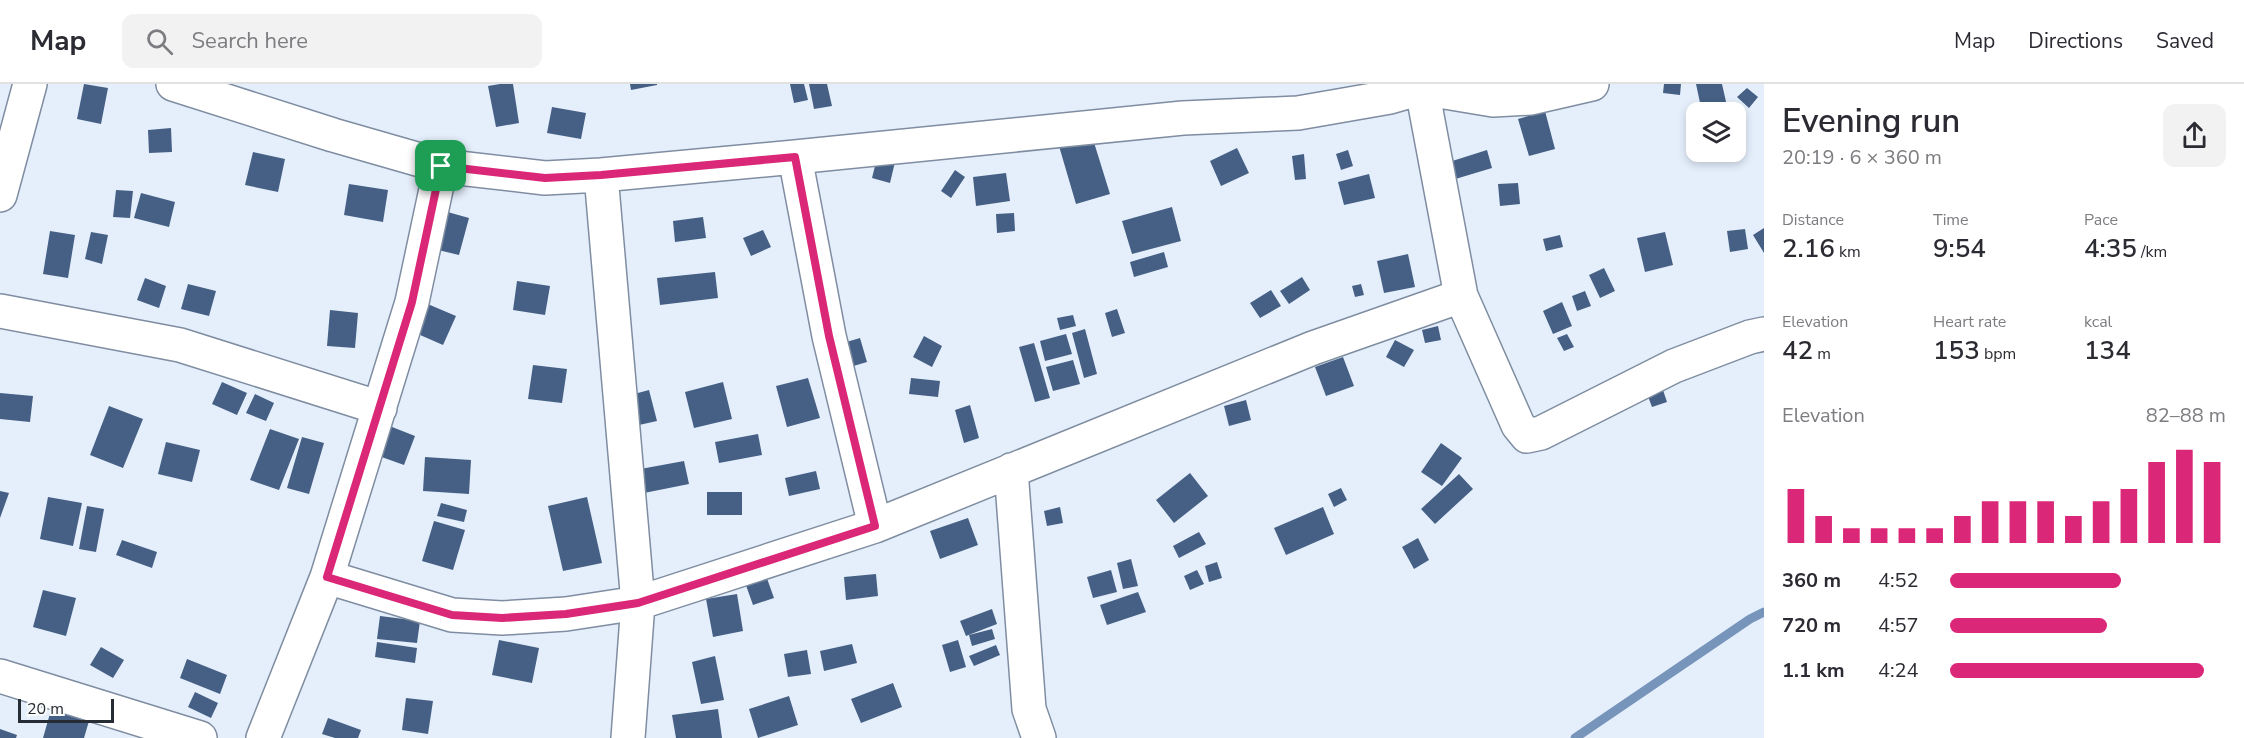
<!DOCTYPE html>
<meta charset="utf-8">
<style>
:root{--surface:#fff;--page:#f2f2f3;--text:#2b2b33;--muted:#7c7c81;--line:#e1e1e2;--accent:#db2777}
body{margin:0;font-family:"Nunito Sans",sans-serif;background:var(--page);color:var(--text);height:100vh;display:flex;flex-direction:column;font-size:22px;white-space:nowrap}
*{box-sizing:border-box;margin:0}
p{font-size:20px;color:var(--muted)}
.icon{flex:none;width:33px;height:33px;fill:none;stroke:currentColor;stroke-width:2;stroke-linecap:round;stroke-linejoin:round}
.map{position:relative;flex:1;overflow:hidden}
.details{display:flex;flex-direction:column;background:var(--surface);width:480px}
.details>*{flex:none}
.tools{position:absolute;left:1686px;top:18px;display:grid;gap:12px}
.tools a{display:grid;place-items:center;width:60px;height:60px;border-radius:12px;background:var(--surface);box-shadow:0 3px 9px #0003;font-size:30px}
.scale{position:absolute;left:18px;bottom:15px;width:96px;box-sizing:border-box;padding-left:6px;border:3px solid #262c34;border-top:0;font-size:16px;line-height:21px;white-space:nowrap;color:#262c34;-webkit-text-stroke:4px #fbfbfb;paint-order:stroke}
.pin{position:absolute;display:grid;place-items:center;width:51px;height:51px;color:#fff;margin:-26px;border-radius:12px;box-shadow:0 3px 9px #0006}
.round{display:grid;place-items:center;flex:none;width:63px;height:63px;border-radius:12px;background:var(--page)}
.headline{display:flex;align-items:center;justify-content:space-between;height:102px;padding:0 18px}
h1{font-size:33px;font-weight:600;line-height:45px}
.figures{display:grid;grid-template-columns:repeat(3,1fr);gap:9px;height:102px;padding:6px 18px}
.figures div{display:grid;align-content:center}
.figures b{font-size:26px;font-weight:600}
.figures small{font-size:16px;font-weight:400}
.figures p{font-size:16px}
.chart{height:168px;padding:12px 18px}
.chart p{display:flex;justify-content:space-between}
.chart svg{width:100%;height:108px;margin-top:6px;stroke:var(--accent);stroke-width:6}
ul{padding:0 18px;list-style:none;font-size:20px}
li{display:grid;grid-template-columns:96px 72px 1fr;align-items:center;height:45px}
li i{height:15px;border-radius:8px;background:var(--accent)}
header{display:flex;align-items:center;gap:36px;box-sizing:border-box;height:84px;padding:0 30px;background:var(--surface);border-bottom:2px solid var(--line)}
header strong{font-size:28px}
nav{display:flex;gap:33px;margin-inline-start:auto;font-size:21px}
.search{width:420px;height:54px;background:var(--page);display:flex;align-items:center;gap:15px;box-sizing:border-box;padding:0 21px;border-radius:12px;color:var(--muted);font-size:22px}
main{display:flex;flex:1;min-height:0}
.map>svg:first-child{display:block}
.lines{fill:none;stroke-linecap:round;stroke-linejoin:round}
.stream{stroke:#7794bb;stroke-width:9}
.building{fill:#456084}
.street-casing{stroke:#7f8da1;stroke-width:36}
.street{stroke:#fff;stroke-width:33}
.route-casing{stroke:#fff;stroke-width:12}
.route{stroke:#db2777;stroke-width:8}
</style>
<header>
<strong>Map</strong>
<div class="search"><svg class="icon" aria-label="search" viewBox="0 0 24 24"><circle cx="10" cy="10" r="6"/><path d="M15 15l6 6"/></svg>Search here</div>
<nav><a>Map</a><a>Directions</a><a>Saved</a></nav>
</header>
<main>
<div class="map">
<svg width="1764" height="654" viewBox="0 0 1764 654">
<rect width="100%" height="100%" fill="#e5effc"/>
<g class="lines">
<path class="stream" d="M1575 654 1750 535 1764 528"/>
</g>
<path class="building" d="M84 0 108 4 101 40 77 35Z
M500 0H513L519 39 496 43 488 2Z
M630 0H657V1L631 6Z
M790 0H804L808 16 794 19Z
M809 0H827L832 22 814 25Z
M1664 0H1681L1680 11 1663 9Z
M1696 0H1722L1727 22 1702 28Z
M1747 4 1758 13 1749 24 1737 13Z
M552 23 586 29 581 55 547 49Z
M1545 27 1555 65 1529 72 1518 35Z
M171 44 172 68 149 69 148 46Z
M1092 52 1110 110 1076 120 1059 62Z
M1237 64 1249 89 1221 102 1210 77Z
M1348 66 1353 82 1341 86 1336 70Z
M1487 66 1492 84 1452 96 1446 79Z
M253 68 285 75 278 108 245 101Z
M1304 70 1306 95 1295 96 1292 72Z
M877 74 895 78 890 99 872 94Z
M955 86 965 93 951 114 941 107Z
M1006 89 1010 117 976 122 973 93Z
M1369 90 1375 114 1344 121 1338 98Z
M1518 99 1520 120 1500 122 1498 100Z
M349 100 388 106 383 138 344 131Z
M116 106 133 107 130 134 113 133Z
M141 109 175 118 169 143 134 134Z
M1172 123 1181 157 1132 170 1122 137Z
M444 127 469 134 459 171 434 165Z
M1014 129 1015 147 997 149 996 130Z
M703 133 706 154 675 158 673 137Z
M1764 144V169L1753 151Z
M1745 145 1748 165 1730 168 1727 147Z
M763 146 771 163 751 172 743 154Z
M50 147 75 151 68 194 43 190Z
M91 148 108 151 102 180 85 175Z
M1665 148 1673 181 1645 188 1637 154Z
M1560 151 1563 163 1546 167 1543 155Z
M1164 168 1168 183 1134 193 1130 178Z
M1408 170 1415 203 1384 209 1377 177Z
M1604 184 1615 207 1600 214 1589 191Z
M715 188 718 214 660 221 657 194Z
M1302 193 1310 206 1289 220 1280 207Z
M145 194 166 202 159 224 137 216Z
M517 197 550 202 545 231 513 226Z
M188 200 216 207 209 232 181 225Z
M1361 200 1364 211 1355 213 1352 202Z
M1271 206 1281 222 1260 234 1250 219Z
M1585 207 1591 222 1577 227 1572 212Z
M423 218 456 232 443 261 411 247Z
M1562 218 1572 242 1553 250 1543 227Z
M1117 225 1125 249 1112 253 1105 229Z
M330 226 358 229 355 264 327 262Z
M1073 231 1076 242 1060 246 1057 234Z
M1438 242 1441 256 1425 259 1422 246Z
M1085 245 1097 290 1084 294 1072 249Z
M1066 250 1072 270 1045 277 1040 257Z
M1567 250 1574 263 1564 267 1557 254Z
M924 252 942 262 932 283 913 273Z
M860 254 867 278 850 283 843 259Z
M1395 256 1414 266 1404 283 1386 273Z
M1034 259 1050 314 1035 318 1019 263Z
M1343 273 1354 302 1326 312 1315 283Z
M1073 276 1080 300 1053 307 1046 283Z
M533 281 567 285 562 319 528 315Z
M808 294 820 334 787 343 776 302Z
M911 294 940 297 938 313 909 310Z
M1659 294 1667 318 1652 323 1643 299Z
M222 298 247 309 237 331 212 320Z
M723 298 732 335 694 344 685 308Z
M649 306 657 337 630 343 623 313Z
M0 309 33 312 30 338 0 335Z
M255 310 274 319 266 337 246 329Z
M1246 316 1251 336 1229 342 1224 322Z
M970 321 979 354 964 359 955 326Z
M109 322 143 335 123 384 90 371Z
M387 341 415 352 404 381 376 371Z
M270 345 299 355 279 406 250 396Z
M758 350 762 371 719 379 715 358Z
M302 353 324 359 309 410 287 404Z
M166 358 200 366 192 398 158 390Z
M1441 359 1462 374 1442 402 1421 388Z
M425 373 471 376 469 410 423 407Z
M684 377 689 400 639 410 635 386Z
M816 387 820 405 789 412 785 394Z
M1190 389 1208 412 1174 439 1156 416Z
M1459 390 1473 405 1435 440 1421 425Z
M1341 404 1347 416 1334 423 1328 410Z
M0 407 9 409 0 434Z
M707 408H742V431H707Z
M48 413 82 419 73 462 40 455Z
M587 413 602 479 563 487 548 422Z
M441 419 467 426 464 438 437 432Z
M87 422 104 425 96 468 79 465Z
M1060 423 1063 439 1047 442 1044 427Z
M1323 423 1334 450 1286 471 1274 444Z
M968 434 978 461 940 475 930 447Z
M434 437 465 446 453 486 422 477Z
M1199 448 1206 460 1179 474 1173 462Z
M1418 454 1429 476 1414 485 1402 463Z
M122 456 157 468 152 484 116 471Z
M1131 475 1138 502 1123 505 1117 479Z
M1217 478 1222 494 1209 498 1205 482Z
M764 486 774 514 753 521 743 493Z
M1111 486 1117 508 1093 514 1087 493Z
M1197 486 1204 500 1190 506 1184 492Z
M876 490 878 512 846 516 844 493Z
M43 506 76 514 66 552 33 543Z
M1138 508 1146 528 1107 541 1100 521Z
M737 510 743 547 713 553 706 515Z
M992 525 997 540 966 552 960 537Z
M380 532 420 537 417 559 377 555Z
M992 545 995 555 972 562 969 551Z
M499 556 539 564 532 599 492 591Z
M958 556 966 583 950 588 942 561Z
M377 558 417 564 415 579 375 573Z
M852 560 857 579 824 587 820 567Z
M996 561 1000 571 974 582 969 572Z
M101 563 124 576 113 594 90 581Z
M807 566 811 590 788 593 784 570Z
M715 572 724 616 701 620 692 578Z
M187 575 227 591 220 610 180 594Z
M893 599 902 623 861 639 851 615Z
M195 608 218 619 211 634 188 623Z
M789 612 798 641 758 654 749 625Z
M406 614 433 617 428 650 402 646Z
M718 625 722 654H676L672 631Z
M51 626 89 637 84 654H43Z
M328 634 361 646 358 654H335L322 650Z
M0 645 17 651 16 654H0Z"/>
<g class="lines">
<g class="street-casing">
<path id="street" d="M173 0 333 51 441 82 545 94 601 91 795 73 1183 34 1298 29 1390 13 1421 4 1493 16 1531 14 1592 0
M1421 0 1461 212 1518 341 1527 352 1541 349 1674 282 1750 253 1764 250
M795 73 829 252 875 442
M601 91 638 519 628 654
M0 111 30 0
M0 227 180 261 380 324
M1011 386 1029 625 1039 654
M327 493 452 531 502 534 566 530 638 519 875 442 1313 264 1461 212
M0 592 200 654
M263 654 327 493 412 218 441 82"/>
</g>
<use href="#street" class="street"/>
</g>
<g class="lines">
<g class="route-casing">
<path id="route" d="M795 73 829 252 875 442 638 519 566 530 502 534 452 531 327 493 412 218 441 82 545 94 601 91Z"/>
</g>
<use href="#route" class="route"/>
</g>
</svg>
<div class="tools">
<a><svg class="icon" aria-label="layers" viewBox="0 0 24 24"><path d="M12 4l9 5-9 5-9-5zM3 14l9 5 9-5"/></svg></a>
</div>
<div class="scale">20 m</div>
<div class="pin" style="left:441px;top:82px;background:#1e9e55"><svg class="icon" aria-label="arrive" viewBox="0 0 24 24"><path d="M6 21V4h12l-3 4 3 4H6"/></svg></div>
</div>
<section class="details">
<div class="headline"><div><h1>Evening run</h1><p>20:19 · 6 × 360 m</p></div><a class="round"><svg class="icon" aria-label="share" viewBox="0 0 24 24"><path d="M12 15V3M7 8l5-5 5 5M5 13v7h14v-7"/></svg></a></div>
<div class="figures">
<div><p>Distance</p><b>2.16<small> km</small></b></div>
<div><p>Time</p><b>9:54</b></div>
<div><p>Pace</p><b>4:35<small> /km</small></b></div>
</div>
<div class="figures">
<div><p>Elevation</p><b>42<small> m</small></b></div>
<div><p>Heart rate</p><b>153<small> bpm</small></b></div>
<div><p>kcal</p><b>134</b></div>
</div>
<div class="chart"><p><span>Elevation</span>82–88 m</p>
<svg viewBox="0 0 160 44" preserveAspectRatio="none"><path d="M5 44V22M15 44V33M25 44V38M35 44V38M45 44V38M55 44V38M65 44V33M75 44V27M85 44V27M95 44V27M105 44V33M115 44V27M125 44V22M135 44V11M145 44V6M155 44V11"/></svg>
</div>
<ul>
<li><b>360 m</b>4:52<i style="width:62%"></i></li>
<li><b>720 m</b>4:57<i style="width:57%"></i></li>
<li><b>1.1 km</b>4:24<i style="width:92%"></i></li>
</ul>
</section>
</main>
